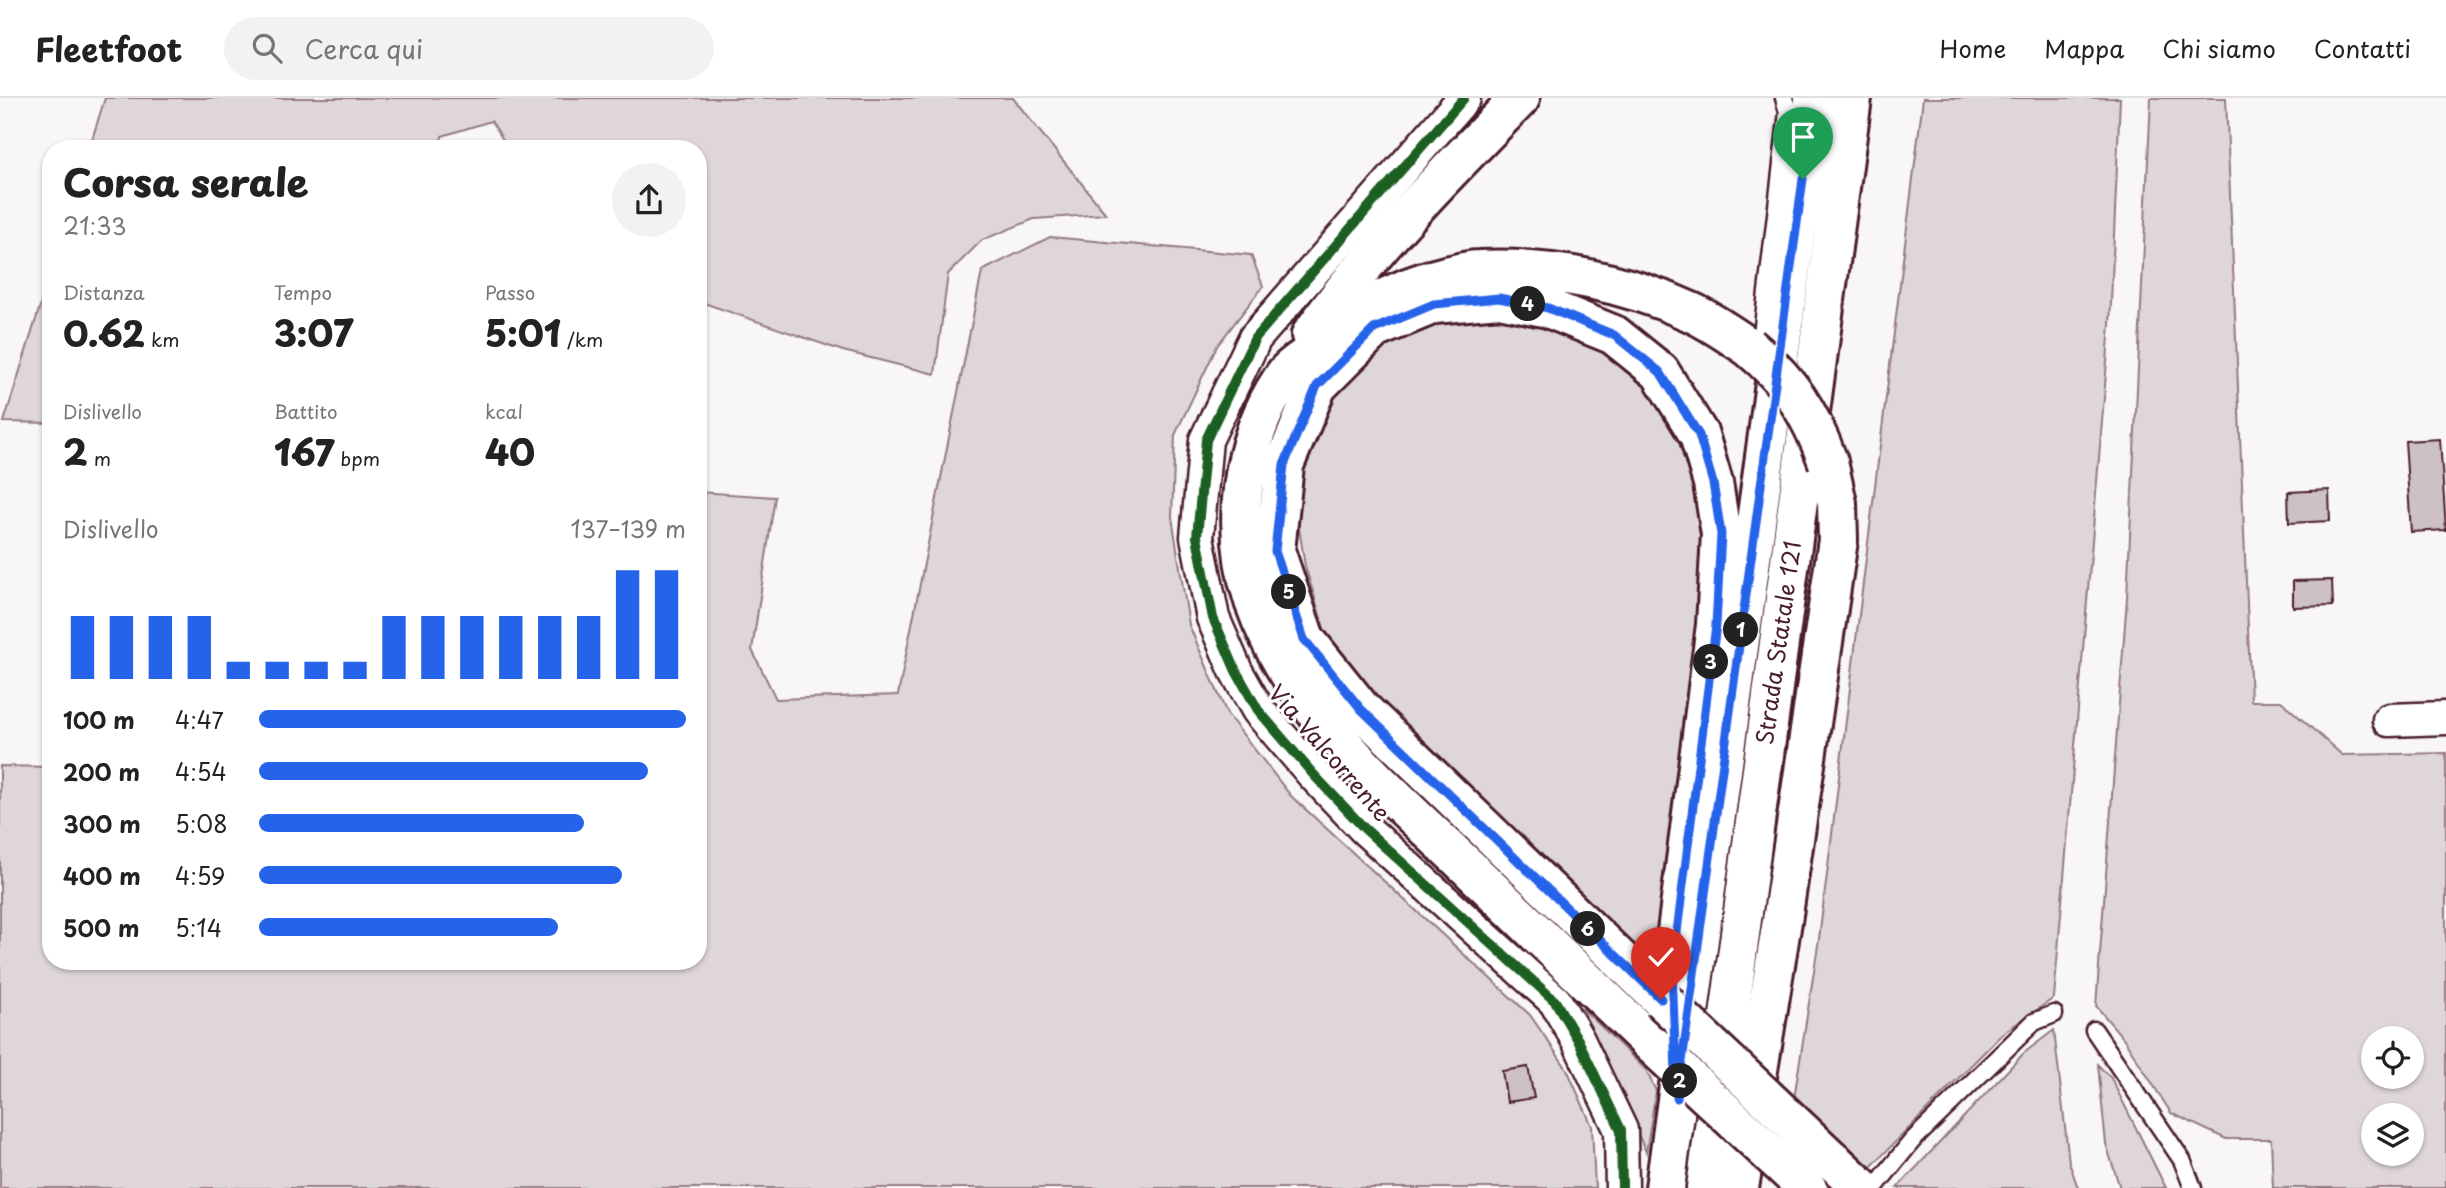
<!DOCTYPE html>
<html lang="it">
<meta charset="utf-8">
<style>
:root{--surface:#fff;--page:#f2f2f2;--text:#222;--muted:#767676;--line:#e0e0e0;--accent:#2563eb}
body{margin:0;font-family:"Playpen Sans",sans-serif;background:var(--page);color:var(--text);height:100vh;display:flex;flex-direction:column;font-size:26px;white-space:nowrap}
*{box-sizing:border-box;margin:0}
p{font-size:23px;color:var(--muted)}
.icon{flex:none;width:38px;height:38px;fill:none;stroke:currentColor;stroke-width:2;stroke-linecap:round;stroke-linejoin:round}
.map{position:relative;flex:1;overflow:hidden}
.side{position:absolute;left:42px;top:42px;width:665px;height:830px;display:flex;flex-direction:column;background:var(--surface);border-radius:28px;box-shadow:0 2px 5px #0004}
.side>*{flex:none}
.controls{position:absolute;left:2361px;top:928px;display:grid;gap:14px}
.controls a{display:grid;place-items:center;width:63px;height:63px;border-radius:50%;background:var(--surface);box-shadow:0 2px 5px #0004;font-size:35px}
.pin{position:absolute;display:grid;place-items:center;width:60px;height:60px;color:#fff;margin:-72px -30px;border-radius:50% 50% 50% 0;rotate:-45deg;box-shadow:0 0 7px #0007}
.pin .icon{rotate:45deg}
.km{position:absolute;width:35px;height:35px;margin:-18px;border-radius:50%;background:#222;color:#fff;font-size:19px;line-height:35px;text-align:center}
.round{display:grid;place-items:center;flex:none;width:74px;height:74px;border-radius:37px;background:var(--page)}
.overview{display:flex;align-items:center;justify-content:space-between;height:119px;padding:0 21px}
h1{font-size:38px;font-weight:800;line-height:52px}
.metrics{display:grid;grid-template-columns:repeat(3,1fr);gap:10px;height:119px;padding:7px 21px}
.metrics div{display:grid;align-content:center}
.metrics b{font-size:35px;font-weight:800}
.metrics small{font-size:19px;font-weight:400}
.metrics p{font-size:19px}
.chart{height:196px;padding:14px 21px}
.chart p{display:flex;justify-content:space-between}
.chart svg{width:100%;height:126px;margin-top:7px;stroke:var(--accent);stroke-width:6}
ul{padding:0 21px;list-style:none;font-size:23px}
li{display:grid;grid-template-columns:112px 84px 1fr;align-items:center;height:52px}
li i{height:18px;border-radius:9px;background:var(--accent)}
header{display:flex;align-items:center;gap:42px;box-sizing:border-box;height:98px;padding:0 35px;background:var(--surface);border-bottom:2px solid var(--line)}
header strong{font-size:33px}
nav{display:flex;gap:38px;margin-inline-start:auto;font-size:24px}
.search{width:490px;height:63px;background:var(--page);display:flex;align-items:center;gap:18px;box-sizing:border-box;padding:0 24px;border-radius:38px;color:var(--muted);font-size:26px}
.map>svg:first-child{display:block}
.green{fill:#ded6d9;stroke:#947a82;stroke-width:2;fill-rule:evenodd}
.building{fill:#cdc1c4;stroke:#4a1f2b;stroke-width:2}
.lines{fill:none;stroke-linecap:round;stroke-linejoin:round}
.service-casing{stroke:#4a1f2b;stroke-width:21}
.minor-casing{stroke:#4a1f2b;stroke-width:37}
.secondary-casing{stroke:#4a1f2b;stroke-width:44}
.primary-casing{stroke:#4a1f2b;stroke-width:44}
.service{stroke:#fff;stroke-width:16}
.minor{stroke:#fff;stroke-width:32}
.secondary{stroke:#fff;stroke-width:38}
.primary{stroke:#fff;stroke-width:38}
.secondary-bridge-casing{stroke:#4a1f2b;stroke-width:44;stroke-linecap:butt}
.secondary-bridge{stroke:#fff;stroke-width:38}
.cycleway-casing{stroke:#fff;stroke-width:15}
.cycleway{stroke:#1b5e20;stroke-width:10}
.route-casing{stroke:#fff;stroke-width:14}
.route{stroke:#2563eb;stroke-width:9}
.labels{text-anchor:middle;stroke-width:6;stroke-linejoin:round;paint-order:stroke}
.street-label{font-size:23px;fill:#4a1f2b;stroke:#fff}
</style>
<header>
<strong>Fleetfoot</strong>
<div class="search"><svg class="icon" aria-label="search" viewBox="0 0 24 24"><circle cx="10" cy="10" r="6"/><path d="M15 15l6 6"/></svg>Cerca qui</div>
<nav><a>Home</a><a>Mappa</a><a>Chi siamo</a><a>Contatti</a></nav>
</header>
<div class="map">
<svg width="2446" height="1090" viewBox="0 0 2446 1090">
<rect width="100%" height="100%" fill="#f8f6f7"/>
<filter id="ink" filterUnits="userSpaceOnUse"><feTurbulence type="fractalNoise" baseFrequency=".0143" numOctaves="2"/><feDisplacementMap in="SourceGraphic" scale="14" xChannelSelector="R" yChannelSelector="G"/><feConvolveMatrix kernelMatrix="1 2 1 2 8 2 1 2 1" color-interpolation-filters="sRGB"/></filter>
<g filter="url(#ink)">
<path class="green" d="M105 0H1013L1106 116 1034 121 982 142 948 176 935 276 843 253 698 203V51H509L491 23 442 38 440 51H89Z
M1923 0H2120L2110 227 2054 900 2003 935 1850 1090H1780L1819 841Z
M2151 0H2226L2251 603H2281L2342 657 2446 655V1090H2273L2271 1041H2226L2171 1015 2124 941 2096 908 2127 500ZM2373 940H2412V978H2373ZM2373 1017H2412V1055H2373Z
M1050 139 1251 157 1263 188 1217 248 1175 337 1172 419 1189 527 1227 616 1291 698 1530 917 1567 971 1592 1028 1595 1090H0V668L51 669V863H698V394L775 399 752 552 776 601 898 597 982 173Z
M51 173V325L4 324Z
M1487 215 1537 222 1616 258 1654 295 1684 345 1696 378 1705 450 1703 516 1660 873 1372 597 1325 533 1305 468 1297 418 1300 364 1323 310 1389 240 1439 217Z
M1582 910 1646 972 1656 993 1646 1054Z
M2054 932 2069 1064 2078 1090H1897L2024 955Z
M2098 967 2111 980 2166 1090H2120L2106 1046Z"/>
<path class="building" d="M2440 341 2446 432 2411 434 2405 343Z
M2329 392 2330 423 2289 425 2288 394Z
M2332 482 2333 508 2293 509V483Z
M1528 969 1534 1000 1507 1004 1502 973Z"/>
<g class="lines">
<g class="service-casing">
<path id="service" d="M1760 254 1788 14 1784 0
M2094 932 2182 1062 2193 1090
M1874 1090 1912 1043 2034 924 2054 916"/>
</g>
<g class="minor-casing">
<path id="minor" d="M1464 0 1255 240 1206 342 1197 439 1213 520 1236 573 1258 612 1313 676 1365 731 1555 903 1578 942 1621 1032 1622 1090
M2389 622 2446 620"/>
</g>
<g class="secondary-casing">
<path id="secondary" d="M1311 237C1371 151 1446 75 1520 0
M1661 901 1361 611 1305 541 1275 453 1284 367 1317 288 1374 231 1434 206 1499 200 1548 210 1614 237 1660 274 1699 337 1713 385 1721 436 1716 527 1672 873 1675 937
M1655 949C1593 889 1531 830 1469 770 1387 692 1292 613 1254 503 1230 431 1240 344 1282 281 1288 270 1302 262 1312 254 1355 216 1389 191 1446 178 1457 176 1468 172 1479 172 1550 169 1626 184 1691 214 1711 223 1730 237 1749 249
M1739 1090 1782 823 1838 442 1837 405 1828 364"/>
</g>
<g class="primary-casing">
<path id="primary" d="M1665 1090 1814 0
M1706 1090 1852 0"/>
</g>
<use href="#service" class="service"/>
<use href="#minor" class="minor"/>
<use href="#secondary" class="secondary"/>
<use href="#primary" class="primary"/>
<g class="secondary-bridge-casing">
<path id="secondary-bridge" d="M1749 249C1790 283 1810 314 1828 364
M1661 901 1862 1090
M1655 949 1807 1090"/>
</g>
<use href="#secondary-bridge" class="secondary-bridge"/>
<g class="cycleway-casing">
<path id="cycleway" d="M1464 0 1255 240 1206 342 1197 439 1213 520 1236 573 1258 612 1313 676 1365 731 1555 903 1578 942 1621 1032 1622 1090"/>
</g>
<use href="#cycleway" class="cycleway"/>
</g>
</g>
<g class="lines" filter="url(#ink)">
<g class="route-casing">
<path id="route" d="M1661 901 1361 611 1304 541 1275 453 1284 367 1317 288 1374 231 1434 206 1499 200 1548 210 1614 237 1660 274 1699 337 1713 385 1721 436 1716 527 1672 873 1677 1000 1803 81"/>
</g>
<use href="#route" class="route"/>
</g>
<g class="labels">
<g class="street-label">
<text transform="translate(1779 545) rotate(-82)" y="8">Strada Statale 121</text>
<text transform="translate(1329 655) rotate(49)" y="8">Via Valcorrente</text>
</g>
</g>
</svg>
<div class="controls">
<a><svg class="icon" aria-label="locate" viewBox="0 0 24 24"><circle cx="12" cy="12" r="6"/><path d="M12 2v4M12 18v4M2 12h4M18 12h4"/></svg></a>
<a><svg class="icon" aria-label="layers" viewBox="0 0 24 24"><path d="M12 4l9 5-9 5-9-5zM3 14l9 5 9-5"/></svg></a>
</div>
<div class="pin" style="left:1803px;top:81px;background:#1e9e55"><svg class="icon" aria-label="arrive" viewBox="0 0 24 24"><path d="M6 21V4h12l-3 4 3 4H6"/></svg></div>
<div class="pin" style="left:1661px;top:901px;background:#d93025"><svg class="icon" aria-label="check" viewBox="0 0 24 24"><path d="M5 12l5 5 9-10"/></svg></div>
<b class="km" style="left:1741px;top:532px">1</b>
<b class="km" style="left:1680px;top:983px">2</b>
<b class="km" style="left:1711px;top:564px">3</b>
<b class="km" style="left:1528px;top:206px">4</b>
<b class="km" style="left:1289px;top:494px">5</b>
<b class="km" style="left:1588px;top:831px">6</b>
<section class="side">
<div class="overview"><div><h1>Corsa serale</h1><p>21:33</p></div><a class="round"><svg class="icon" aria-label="share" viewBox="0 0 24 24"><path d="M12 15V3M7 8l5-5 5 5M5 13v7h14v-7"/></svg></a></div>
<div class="metrics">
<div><p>Distanza</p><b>0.62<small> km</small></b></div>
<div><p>Tempo</p><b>3:07</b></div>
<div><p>Passo</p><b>5:01<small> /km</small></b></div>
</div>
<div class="metrics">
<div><p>Dislivello</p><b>2<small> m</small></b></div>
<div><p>Battito</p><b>167<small> bpm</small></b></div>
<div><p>kcal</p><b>40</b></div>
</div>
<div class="chart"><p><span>Dislivello</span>137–139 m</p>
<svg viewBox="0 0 160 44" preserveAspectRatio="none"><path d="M5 44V22M15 44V22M25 44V22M35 44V22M45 44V38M55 44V38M65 44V38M75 44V38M85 44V22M95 44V22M105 44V22M115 44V22M125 44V22M135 44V22M145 44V6M155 44V6"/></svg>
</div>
<ul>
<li><b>100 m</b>4:47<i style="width:100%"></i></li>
<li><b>200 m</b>4:54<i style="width:91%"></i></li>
<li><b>300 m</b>5:08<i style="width:76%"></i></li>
<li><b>400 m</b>4:59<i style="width:85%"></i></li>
<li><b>500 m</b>5:14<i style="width:70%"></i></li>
</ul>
</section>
</div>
